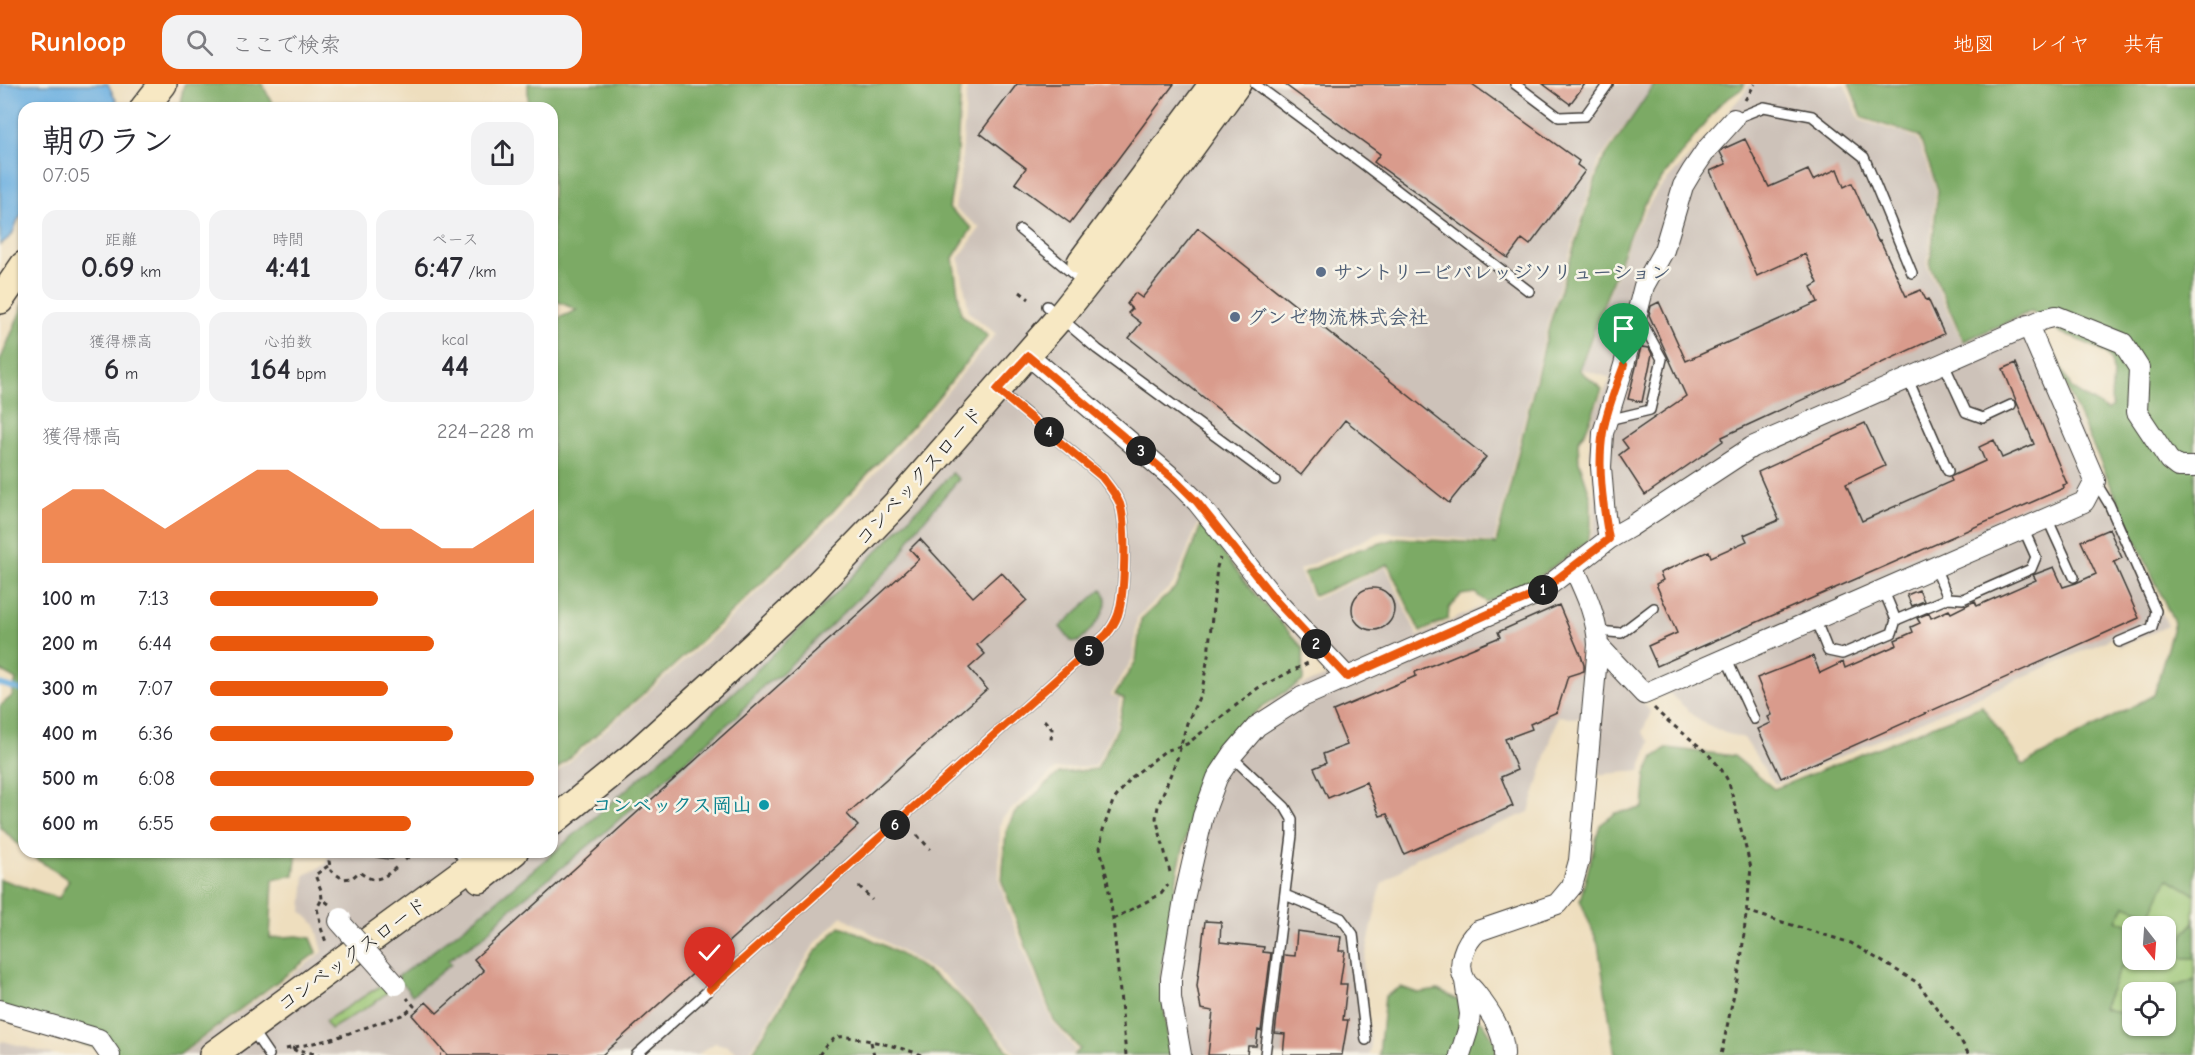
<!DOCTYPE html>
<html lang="ja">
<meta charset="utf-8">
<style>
:root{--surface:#fff;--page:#f2f2f3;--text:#2b2b33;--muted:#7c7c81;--accent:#ea580c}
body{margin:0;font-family:"Comic Neue","Klee One",sans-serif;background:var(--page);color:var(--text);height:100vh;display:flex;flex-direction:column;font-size:22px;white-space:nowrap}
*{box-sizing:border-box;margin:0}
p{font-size:20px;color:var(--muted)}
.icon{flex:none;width:33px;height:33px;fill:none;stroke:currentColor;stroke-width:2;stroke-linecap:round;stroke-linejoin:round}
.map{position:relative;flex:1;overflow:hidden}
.details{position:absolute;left:18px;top:18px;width:540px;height:756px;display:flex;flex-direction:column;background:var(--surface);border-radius:18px;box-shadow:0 2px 4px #0004}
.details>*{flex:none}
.needle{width:39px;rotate:163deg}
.buttons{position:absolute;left:2122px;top:832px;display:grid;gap:12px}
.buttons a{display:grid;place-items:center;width:54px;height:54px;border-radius:12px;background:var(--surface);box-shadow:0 2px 4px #0004;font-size:30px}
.pin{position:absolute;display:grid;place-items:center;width:51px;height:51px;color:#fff;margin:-62px -26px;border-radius:50% 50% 50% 0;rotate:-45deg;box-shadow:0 0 6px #0007}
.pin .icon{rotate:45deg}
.km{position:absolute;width:30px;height:30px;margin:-15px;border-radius:50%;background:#222;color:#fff;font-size:16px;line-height:30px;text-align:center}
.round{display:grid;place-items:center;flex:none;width:63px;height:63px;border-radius:18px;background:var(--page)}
.headline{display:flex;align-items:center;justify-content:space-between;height:102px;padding:0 24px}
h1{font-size:33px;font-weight:700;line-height:45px}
.figures{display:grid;grid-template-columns:repeat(3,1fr);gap:9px;height:102px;padding:6px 24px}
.figures div{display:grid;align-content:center;border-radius:15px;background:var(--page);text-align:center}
.figures b{font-size:30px;font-weight:700}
.figures small{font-size:16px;font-weight:400}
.figures p{font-size:16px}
.chart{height:168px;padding:12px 24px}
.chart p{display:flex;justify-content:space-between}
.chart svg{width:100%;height:108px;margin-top:6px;fill:var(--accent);opacity:.7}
ul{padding:0 24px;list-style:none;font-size:20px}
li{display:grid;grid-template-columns:96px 72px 1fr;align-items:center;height:45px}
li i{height:15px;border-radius:8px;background:var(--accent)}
header{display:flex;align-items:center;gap:36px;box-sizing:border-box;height:84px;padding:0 30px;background:var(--accent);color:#fff}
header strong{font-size:28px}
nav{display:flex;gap:33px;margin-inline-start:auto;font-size:21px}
.search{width:420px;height:54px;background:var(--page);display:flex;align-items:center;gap:15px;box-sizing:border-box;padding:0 21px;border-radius:18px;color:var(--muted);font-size:22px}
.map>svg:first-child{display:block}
.industrial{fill:#cdc2b9}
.green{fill:#9ac573;stroke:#5b7048;stroke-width:1.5}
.forest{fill:#7baa65;stroke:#4c6340;stroke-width:1.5}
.water{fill:#6aafe0;stroke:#43667e;stroke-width:1.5}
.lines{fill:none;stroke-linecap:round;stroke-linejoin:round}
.stream{stroke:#6aafe0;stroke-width:5}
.building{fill:#d99b8c}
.lane-casing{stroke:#3c3934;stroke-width:12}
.street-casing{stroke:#3c3934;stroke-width:22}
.secondary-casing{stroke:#3c3934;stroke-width:30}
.path{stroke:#3c3934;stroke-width:3;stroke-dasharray:4.5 4.5;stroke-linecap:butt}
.lane{stroke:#fff;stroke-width:9}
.street{stroke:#fff;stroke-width:20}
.secondary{stroke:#f7e8c3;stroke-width:27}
.street-bridge-casing{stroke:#3c3934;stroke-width:22;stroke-linecap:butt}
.street-bridge{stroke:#fff;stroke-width:20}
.route-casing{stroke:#fff;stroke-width:12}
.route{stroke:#ea580c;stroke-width:8}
.service-dot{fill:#5c6f8a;stroke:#f7f3e8;stroke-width:2}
.culture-dot{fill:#0f9aa8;stroke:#f7f3e8;stroke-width:2}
.labels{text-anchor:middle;stroke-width:5;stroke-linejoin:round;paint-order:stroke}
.service-label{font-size:20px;font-weight:bold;fill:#4e5e75;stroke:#f7f3e8;text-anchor:start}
.street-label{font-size:20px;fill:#1c1c1c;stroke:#f7f3e8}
.culture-label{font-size:20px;font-weight:bold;fill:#0d838f;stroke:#f7f3e8;text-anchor:end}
</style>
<header>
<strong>Runloop</strong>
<div class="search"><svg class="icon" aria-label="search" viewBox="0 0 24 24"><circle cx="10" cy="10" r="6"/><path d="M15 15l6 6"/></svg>ここで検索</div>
<nav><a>地図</a><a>レイヤ</a><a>共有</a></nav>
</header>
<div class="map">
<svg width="2195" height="971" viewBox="0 0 2195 971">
<rect width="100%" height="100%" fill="#f7f3e8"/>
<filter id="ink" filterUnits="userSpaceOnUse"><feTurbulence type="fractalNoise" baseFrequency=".0167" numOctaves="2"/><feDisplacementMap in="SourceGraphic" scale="12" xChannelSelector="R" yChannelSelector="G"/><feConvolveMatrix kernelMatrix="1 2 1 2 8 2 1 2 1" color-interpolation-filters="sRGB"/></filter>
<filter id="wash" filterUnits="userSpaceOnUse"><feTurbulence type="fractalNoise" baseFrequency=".008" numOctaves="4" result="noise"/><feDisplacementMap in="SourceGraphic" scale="24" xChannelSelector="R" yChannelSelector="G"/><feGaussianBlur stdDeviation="1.35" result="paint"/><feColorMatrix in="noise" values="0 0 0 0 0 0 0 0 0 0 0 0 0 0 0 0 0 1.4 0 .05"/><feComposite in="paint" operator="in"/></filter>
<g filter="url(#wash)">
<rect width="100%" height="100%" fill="#eedebe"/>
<path class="industrial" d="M967 0H1655L1599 77 1548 238 1494 458 1381 448 1299 486 1313 516 1386 483 1418 552 1514 507 1532 501 1589 459 1594 445 1595 403 1590 370V344L1595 327 1611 294 1581 285 1632 149 1657 107 1689 73 1745 8 1749 0H1844L1860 36 1917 54 1936 106 1927 182 1963 259 2030 230 2168 542 2120 563 2115 553 1775 701 1744 654 1725 649 1700 637 1669 609 1643 619 1651 628 1642 648 1650 658 1640 687 1580 692 1585 635 1558 632 1529 728 1417 773 1381 801 1363 883 1371 962 1369 971H1175L1169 935 1211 686 1223 667 1245 640 1257 632 1267 622 1295 604 1327 592 1328 590 1239 485 1200 435 1174 499 1137 534 1133 574 1111 611 1120 614 1116 641 1095 682 1055 685 1003 733 1000 740 999 797 1008 826 1052 938 1076 966 1071 971H1017L946 894 842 832 814 861 748 971H740L728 962 715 959 697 971H181L323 868 316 841 302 828 305 791 326 780 328 768H552V693L718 547 839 428 919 341 996 250 969 228 959 174 980 144 955 124 961 86Z
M3 957 55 971H0V959Z"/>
<path class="green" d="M2168 794 2195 810 2194 838 2185 848 2175 873 2195 874V896L2157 909H2133V933L2103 924 2120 884 2145 876H2166V843H2135L2117 836 2125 821Z
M385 899 390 906 374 919 331 945 325 937Z"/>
<path class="forest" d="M184 0H262L275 24H179Z
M528 0H961L956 84 949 124 972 144 953 174 961 230 988 252 931 322 809 453 731 529 644 609 552 689V237L577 226 552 215V24H528Z
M1655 0H1745L1743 4 1720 20 1651 109 1631 147 1579 286 1602 305 1587 344 1578 357 1579 377 1591 414V445L1587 458 1531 499 1486 518 1475 509 1461 511 1449 524 1448 535 1420 548 1388 480 1314 512 1304 489 1357 466 1398 454 1496 460 1550 239 1601 79Z
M1849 0H2195V810L2168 794 2151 830 2125 821 2117 836 2135 843H2133V876H2145L2120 884 2103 924 2133 933V942H2166V909L2158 908 2195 896V971H1615L1598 860 1580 816 1600 741 1616 729 1643 724 1646 690 1654 673 1668 664 1734 672 1774 705 1982 622 2023 681 2154 611 2174 539 2051 270 2056 272 2072 305 2108 327 2112 323C2109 309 2115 296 2112 281 2109 263 2073 256 2058 247 2049 241 2040 234 2032 227L1964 257 1930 182 1938 106 1919 52 1863 34Z
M24 219V766L0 743V622L12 612 16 596 0 586V277Z
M952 389 959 395 913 449 899 475 779 592 764 601 738 631 598 754 508 827 483 853 448 876 451 880 412 911 397 893C464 847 526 792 588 739 716 629 837 512 952 389Z
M1201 441 1250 504 1303 564V597L1263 622 1244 638 1216 672 1207 687 1193 727 1179 781 1160 892 1170 971H1074L1080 965 1054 937 1002 798 1006 748 1014 730 1059 689 1097 685 1118 643 1124 615 1115 610 1136 577 1141 535 1177 502Z
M1102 505C1116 523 1090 547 1078 558L1071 557 1060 543Z
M26 768H297L294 791 273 796 270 854 297 852 311 854 317 868 179 971H116L0 932V795L59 814 69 796Z
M2195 833V874H2175L2185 848 2194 839Z
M840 842C877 855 926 883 956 909 976 928 994 951 1012 971H751L814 869Z
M1401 903 1418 909 1438 906 1456 915 1484 940 1496 959V971H1379L1385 912Z"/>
<path class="water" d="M0 0H108L120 24H24V128L18 136 12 151 0 161Z"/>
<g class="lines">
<path class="stream" d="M0 600 24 607"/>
</g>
<g id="blocks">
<path class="building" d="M1017 0H1174L1070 139 1015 99 1026 84 980 49Z
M1284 0H1472L1579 77 1577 81 1585 87 1530 161 1522 155 1508 174 1374 78 1380 70Z
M1543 0H1585L1570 20Z
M1745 55 1769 103 1808 86 1813 96 1837 85 1844 103 1852 99 1878 157 1880 156 1906 212 1921 206 1926 216 1928 215 1944 250 1722 353 1723 357 1645 411 1619 371 1628 364 1622 356 1686 312 1649 231 1651 222 1659 218 1686 277 1818 218 1811 203 1818 199 1805 170 1757 192 1710 87 1726 80 1720 68 1723 65Z
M1198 144 1486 373 1449 419 1345 336 1301 391 1129 254 1141 239 1128 229 1132 225 1127 220 1135 209 1142 214Z
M1641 263 1649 264 1652 270 1642 318 1628 315Z
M2016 279 2067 400 2063 401 2064 404 1657 582 1648 562 1677 549 1656 500 1663 496 1660 489 1709 467 1711 473 1747 457 1744 451 1779 436 1758 388 1865 339 1885 382 1846 400 1862 437 1952 397 1950 393 1952 392 1985 377 1979 363 1994 356 2002 374 2034 360 2003 285Z
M2109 445 2122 474 2114 478 2139 534 1781 694 1758 645 1771 639 1768 633 1772 631 1757 594 1813 572 1820 589 1843 578 1845 584 1897 561 1895 556 1913 548 1911 543 1920 539 1917 534 1929 529 1931 534 1949 526 1951 529 1975 517 1977 522 2036 496 2033 491 2054 483 2063 503 2076 499 2096 490 2081 457Z
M920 455 973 513 1001 488 1027 516 977 561 985 570 969 584 987 605 847 730 858 742 602 971H447L412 931 426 918 437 929 484 887 474 875 919 475 910 465Z
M1352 525a21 21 0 1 1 42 0a21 21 0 1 1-42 0Z
M1919 506 1924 517 1912 522 1907 511Z
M1559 521 1579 568H1580L1584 581V587L1568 592 1557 628 1530 640 1532 645 1505 655 1517 686 1501 693 1513 722 1404 770 1387 730 1380 732 1366 698 1328 714 1314 684 1326 679 1323 670 1347 661 1333 627 1416 592 1415 588 1500 553 1498 548Z
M1205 837 1221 838 1220 858 1264 863 1263 868 1271 869 1261 947 1258 946 1256 962H1248L1247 971H1208L1213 927 1201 925 1197 902Z
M1297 847 1341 853 1339 867H1345L1340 900H1347L1343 936H1348L1342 971H1283L1285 950 1275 949 1284 871 1295 872Z"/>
</g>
</g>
<g filter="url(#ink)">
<use href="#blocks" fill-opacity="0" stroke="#3c3934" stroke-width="1.5"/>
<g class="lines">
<g class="lane-casing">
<path id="lane" d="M1255 0 1363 80 1529 207
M1515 0 1559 33 1585 32 1608 0
M1734 35 1764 23 1812 32 1864 73 1912 189
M1020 146 1084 199
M1047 222 1097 265 1275 396
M1943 278 1966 328 1983 334 2011 321
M1907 293 1948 387
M1608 336 1650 326 1662 275 1638 231
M2095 397 2109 420 2156 527 2152 544 2119 558
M2047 434 2074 493
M1935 483 1948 514 1963 515 2031 485 2036 473 2023 444
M1815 535 1828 567 1842 570 1892 549 1896 536 1883 505
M1896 536 1948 514
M1598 547 1621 549 1654 524
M1726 574 1754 635
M1231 672 1285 723 1292 735V751L1265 971
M378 768 391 770 394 768
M458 768 469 782
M1285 811 1341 834 1353 850 1366 956
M252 946 269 971
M636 971 1106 551C1111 545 1115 539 1118 531 1125 509 1127 442 1120 420 1116 410 1109 402 1102 393L999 307"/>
</g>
<g class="street-casing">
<path id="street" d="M1028 271 1175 396 1197 418 1277 518 1347 593
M1609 455 1605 432 1601 383 1603 349 1624 281 1644 202 1664 166 1683 102 1692 87 1707 65 1734 35
M1598 561 1644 610 2084 418 2095 397 2028 241
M0 926 99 955 110 971
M1181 971 1171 914V894L1184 815 1203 732 1217 694 1233 670 1257 642 1302 613 1539 509 1609 455 1630 443 1752 363 2044 235 2056 232 2123 259 2139 284 2137 328 2169 376 2178 383H2195
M1460 971 1468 946 1470 930 1465 897
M1504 971C1505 948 1489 926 1475 908 1473 905 1468 901 1466 898 1455 881 1465 858 1478 847L1557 820 1572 802 1579 777 1598 561C1597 532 1585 508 1573 482"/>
</g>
<g class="secondary-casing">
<path id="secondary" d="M144 24 163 0
M1081 178 1213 0
M0 216 24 181
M552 738 632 673 715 598 808 511 899 417 1060 233 1146 125 1237 0
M480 795 514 768
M213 971 490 768"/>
</g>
<path class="path" d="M1745 16 1755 0
M1020 208 1029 215
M1654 624C1679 650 1714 666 1729 699L1751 784 1741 877 1721 971
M1044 636 1052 645 1051 656
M917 751 930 765
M332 768 329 777 331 787 343 795 352 794 359 788C376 801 383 794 398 782
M405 776 415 768
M328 782 315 791 321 806 322 815 329 820
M1170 788 1156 734 1158 722 1178 672 1187 639 1202 607 1208 572 1217 483 1220 474
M859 802 872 816
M1746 827 1851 859 1918 899 1963 960 1969 971
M1113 835 1161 810 1168 801
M320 838 317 824 322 815
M321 844 327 861
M871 958 874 971
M292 964 319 971
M286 965 332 955 405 930 414 922 407 914
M293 965 303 971
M440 971H441
M819 971C824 964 830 955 839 953 851 951 909 965 921 971
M1126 971 1113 835 1107 794 1100 764 1103 746 1113 717 1132 693 1165 667 1187 660 1258 604 1308 579"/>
<use href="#lane" class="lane"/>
<use href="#street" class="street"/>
<use href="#secondary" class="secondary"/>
<g class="street-bridge-casing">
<path id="street-bridge" d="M341 834 339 837 396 901"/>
</g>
<use href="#street-bridge" class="street-bridge"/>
</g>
</g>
<g class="lines" filter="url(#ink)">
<g class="route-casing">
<path id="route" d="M710 905 1106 551C1111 545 1115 539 1118 531 1125 509 1127 442 1120 420 1116 410 1109 402 1102 393L997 306 1028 272 1175 396 1197 418 1277 518 1347 593 1493 528 1539 509 1609 455C1603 421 1597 382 1603 348 1607 325 1616 303 1624 281"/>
</g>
<use href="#route" class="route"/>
</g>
<g class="service-dot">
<circle cx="1321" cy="188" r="6"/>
<circle cx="1235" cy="233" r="6"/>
</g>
<circle class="culture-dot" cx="764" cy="721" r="6"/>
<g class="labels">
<g class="service-label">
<text x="1333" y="195">サントリービバレッジソリューション</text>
<text x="1247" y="240">グンゼ物流株式会社</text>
</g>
<g class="street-label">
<text transform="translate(919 392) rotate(-48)" y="7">コンベックスロード</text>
<text transform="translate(352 870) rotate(-36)" y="7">コンベックスロード</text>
</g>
<g class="culture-label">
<text x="752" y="728">コンベックス岡山</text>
</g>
</g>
</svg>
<div class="buttons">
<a><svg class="needle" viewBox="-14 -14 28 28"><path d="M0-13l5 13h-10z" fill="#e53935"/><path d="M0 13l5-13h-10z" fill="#7c7c81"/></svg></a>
<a><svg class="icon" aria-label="locate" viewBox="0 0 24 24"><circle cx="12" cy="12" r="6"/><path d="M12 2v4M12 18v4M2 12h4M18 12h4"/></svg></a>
</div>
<div class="pin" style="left:1624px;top:281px;background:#1e9e55"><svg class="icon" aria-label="arrive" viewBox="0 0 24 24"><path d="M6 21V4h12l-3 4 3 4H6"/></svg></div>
<div class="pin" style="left:710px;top:905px;background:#d93025"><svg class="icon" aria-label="check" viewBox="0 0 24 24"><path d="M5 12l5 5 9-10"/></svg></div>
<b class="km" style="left:1543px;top:506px">1</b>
<b class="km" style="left:1316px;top:560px">2</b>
<b class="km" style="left:1141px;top:367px">3</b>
<b class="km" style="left:1049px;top:348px">4</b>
<b class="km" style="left:1089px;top:567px">5</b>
<b class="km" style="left:895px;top:741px">6</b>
<section class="details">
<div class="headline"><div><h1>朝のラン</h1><p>07:05</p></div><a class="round"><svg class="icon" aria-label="share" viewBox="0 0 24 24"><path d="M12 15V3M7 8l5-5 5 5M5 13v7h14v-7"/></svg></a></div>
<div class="figures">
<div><p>距離</p><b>0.69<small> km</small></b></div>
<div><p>時間</p><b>4:41</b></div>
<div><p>ペース</p><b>6:47<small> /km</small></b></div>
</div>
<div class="figures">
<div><p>獲得標高</p><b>6<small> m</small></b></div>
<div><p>心拍数</p><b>164<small> bpm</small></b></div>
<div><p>kcal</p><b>44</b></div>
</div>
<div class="chart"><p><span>獲得標高</span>224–228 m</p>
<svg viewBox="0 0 160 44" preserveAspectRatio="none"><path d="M0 44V22L10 14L20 14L30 22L40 30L50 22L60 14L70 6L80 6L90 14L100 22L110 30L120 30L130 38L140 38L150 30L160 22V44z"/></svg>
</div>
<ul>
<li><b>100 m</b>7:13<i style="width:52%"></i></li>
<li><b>200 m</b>6:44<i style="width:69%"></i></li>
<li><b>300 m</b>7:07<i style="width:55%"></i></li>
<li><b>400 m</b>6:36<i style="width:75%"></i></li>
<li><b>500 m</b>6:08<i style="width:100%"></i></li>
<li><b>600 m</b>6:55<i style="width:62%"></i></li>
</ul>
</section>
</div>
